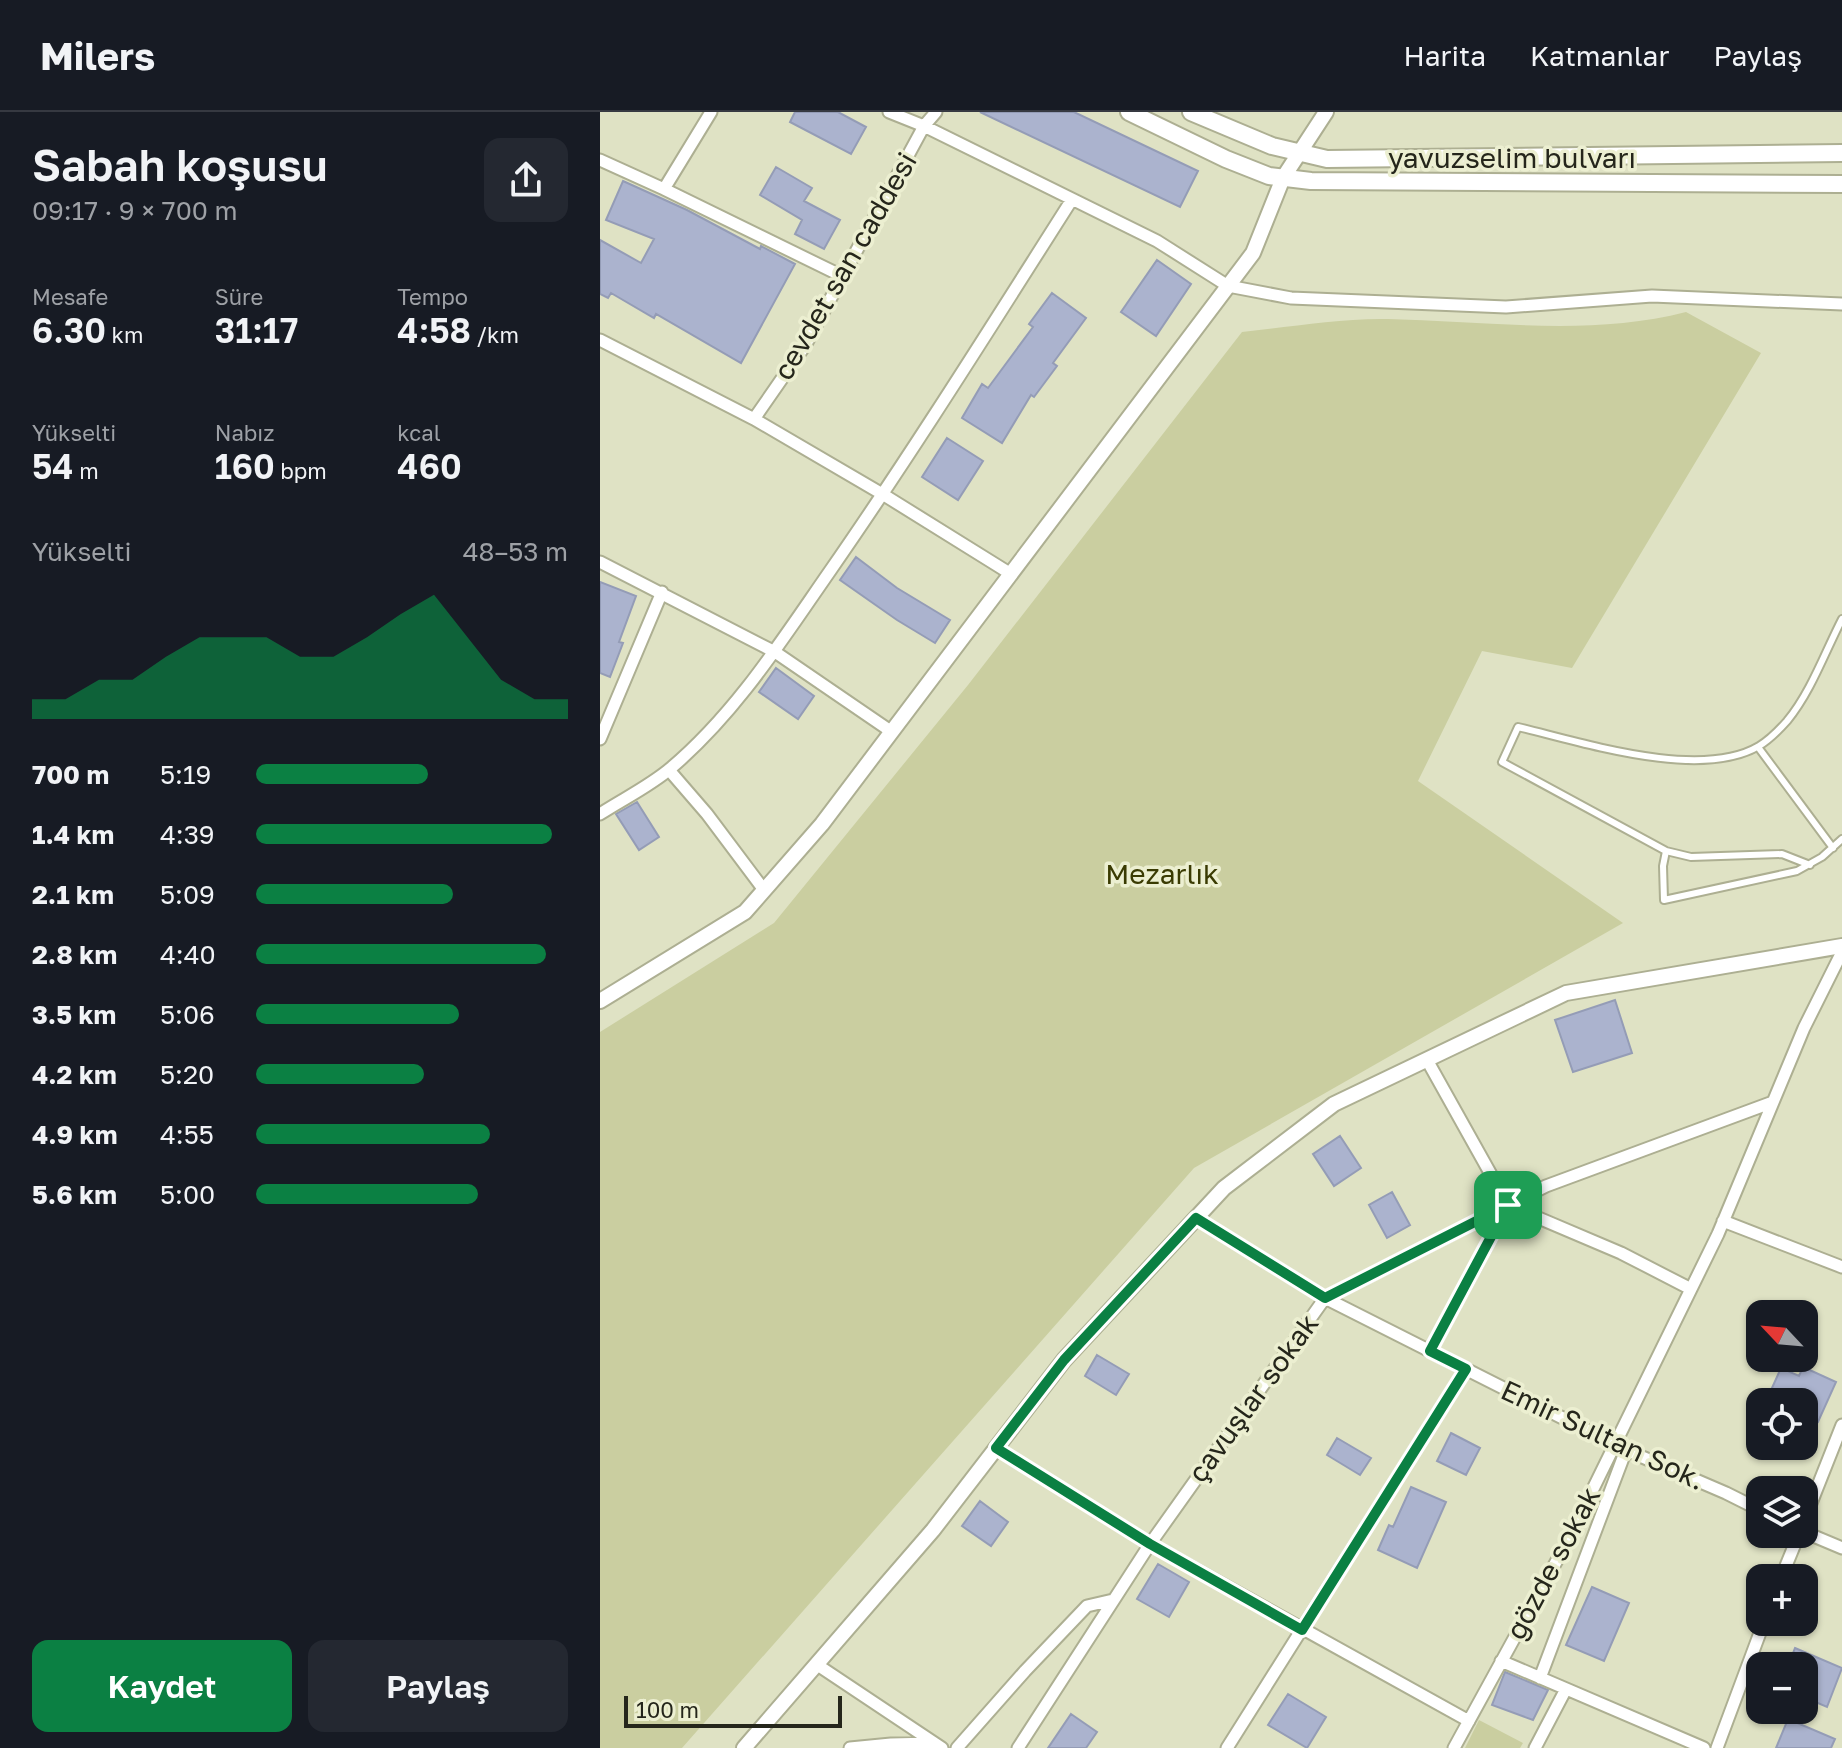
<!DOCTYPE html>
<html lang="tr">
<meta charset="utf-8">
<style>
:root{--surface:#171b24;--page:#242831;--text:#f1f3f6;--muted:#9ea1a6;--line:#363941;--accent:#0b8043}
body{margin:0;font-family:"Golos Text",sans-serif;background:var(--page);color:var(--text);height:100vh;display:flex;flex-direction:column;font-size:30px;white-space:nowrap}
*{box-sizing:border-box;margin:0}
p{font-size:26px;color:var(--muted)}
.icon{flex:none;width:44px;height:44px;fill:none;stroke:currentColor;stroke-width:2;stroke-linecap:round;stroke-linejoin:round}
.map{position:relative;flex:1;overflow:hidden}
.drawer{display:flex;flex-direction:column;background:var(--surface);width:600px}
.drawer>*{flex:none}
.needle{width:52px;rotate:296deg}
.buttons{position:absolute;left:1146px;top:1188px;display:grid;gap:16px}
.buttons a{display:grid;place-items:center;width:72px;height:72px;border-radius:16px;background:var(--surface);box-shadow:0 2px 6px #0004;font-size:40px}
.scale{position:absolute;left:24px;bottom:20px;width:218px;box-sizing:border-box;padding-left:8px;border:4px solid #25261b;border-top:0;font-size:22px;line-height:28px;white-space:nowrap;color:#25261b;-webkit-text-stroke:6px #ecefd1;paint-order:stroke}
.pin{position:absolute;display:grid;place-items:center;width:68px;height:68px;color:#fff;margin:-34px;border-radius:16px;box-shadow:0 4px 12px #0006}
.round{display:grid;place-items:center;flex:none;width:84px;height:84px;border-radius:16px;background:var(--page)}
.summary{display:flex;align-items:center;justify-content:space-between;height:136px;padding:0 32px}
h1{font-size:44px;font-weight:600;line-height:60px}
.metrics{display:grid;grid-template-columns:repeat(3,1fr);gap:12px;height:136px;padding:8px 32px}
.metrics div{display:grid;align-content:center}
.metrics b{font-size:34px;font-weight:600}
.metrics small{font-size:22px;font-weight:400}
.metrics p{font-size:22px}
.chart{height:224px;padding:16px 32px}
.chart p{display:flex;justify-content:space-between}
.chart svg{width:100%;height:144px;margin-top:8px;fill:var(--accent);opacity:.7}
.cta{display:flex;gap:16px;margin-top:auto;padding:16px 32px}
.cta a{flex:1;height:92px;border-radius:16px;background:var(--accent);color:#fff;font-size:32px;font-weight:600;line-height:92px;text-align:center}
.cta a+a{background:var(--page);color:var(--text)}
ul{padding:0 32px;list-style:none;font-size:26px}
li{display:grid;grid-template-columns:128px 96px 1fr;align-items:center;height:60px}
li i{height:20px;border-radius:10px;background:var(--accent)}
header{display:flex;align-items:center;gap:48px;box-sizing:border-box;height:112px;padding:0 40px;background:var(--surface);border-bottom:2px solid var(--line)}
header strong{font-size:38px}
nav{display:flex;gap:44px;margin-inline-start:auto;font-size:28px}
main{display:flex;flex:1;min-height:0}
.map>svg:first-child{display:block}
.green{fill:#cacea0}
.building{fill:#abb3ce;stroke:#949cb6;stroke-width:2}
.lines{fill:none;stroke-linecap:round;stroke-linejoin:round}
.service-casing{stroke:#adaf92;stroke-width:10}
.minor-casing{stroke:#adaf92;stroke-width:15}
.tertiary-casing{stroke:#adaf92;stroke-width:18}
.secondary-casing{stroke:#adaf92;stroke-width:20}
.service{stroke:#fff;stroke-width:6}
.minor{stroke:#fff;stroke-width:11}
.tertiary{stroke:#fff;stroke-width:14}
.secondary{stroke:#fff;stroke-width:16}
.route-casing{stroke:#fff;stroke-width:16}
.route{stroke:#0b8043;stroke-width:10}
.labels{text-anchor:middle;stroke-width:7;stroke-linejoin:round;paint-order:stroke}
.street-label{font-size:28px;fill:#25261b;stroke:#ecefd1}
.park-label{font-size:28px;fill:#3a3b02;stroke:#ecefd1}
</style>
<header>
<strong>Milers</strong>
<nav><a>Harita</a><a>Katmanlar</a><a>Paylaş</a></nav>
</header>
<main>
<section class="drawer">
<div class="summary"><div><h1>Sabah koşusu</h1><p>09:17 · 9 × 700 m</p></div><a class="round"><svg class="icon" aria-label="share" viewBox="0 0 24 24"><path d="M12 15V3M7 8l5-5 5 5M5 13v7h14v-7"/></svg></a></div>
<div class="metrics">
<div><p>Mesafe</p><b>6.30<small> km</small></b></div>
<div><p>Süre</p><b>31:17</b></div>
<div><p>Tempo</p><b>4:58<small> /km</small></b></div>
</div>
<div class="metrics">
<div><p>Yükselti</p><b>54<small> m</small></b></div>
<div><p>Nabız</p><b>160<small> bpm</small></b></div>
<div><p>kcal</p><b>460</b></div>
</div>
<div class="chart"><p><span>Yükselti</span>48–53 m</p>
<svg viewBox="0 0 160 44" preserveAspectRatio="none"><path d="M0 44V38L10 38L20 32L30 32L40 25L50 19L60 19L70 19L80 25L90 25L100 19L110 12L120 6L130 19L140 32L150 38L160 38V44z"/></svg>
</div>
<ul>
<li><b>700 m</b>5:19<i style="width:55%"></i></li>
<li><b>1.4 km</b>4:39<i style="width:95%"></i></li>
<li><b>2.1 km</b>5:09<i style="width:63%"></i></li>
<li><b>2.8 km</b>4:40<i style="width:93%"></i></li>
<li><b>3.5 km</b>5:06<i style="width:65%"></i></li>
<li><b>4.2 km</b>5:20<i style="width:54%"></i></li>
<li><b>4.9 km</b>4:55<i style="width:75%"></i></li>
<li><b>5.6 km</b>5:00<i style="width:71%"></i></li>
</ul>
<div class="cta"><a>Kaydet</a><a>Paylaş</a></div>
</section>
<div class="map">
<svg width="1242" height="1636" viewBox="0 0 1242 1636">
<rect width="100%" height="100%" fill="#dfe2c4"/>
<path class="green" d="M1086 200 1161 241 972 556 882 539 818 669 1023 811 594 1056 82 1636H0V920L174 811 368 573 642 220C690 215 740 206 788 207 887 209 989 225 1086 200Z
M879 1608 923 1631 920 1636H865Z"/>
<path class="building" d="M195 0H238L266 15 251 42 190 10Z
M380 0H474L598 59 580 95Z
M176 55 212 76 204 89 240 108 224 137 195 122 202 108 160 83Z
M23 69 87 98 160 137 161 134 195 152 141 251 56 202 54 206 11 181 8 186 0 182V128L41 151 54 127 6 108Z
M557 148 591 172 556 224 521 200Z
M452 181 486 206 453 251 457 254 434 285 431 283 402 331 362 306 382 272 388 276 433 215 429 212Z
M347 326 383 349 358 388 322 365Z
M256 445 297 476 350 508 335 531 297 508 240 468Z
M0 470 36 484 19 530 23 531 10 565 0 561Z
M176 556 214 584 198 607 159 580Z
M37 690 59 725 39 738 16 702Z
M1015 888 1032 941 973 960 955 908Z
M740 1024 761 1056 734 1074 713 1042Z
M792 1080 810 1113 787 1126 769 1093Z
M497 1243 529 1262 516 1283 485 1264Z
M1203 1255 1236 1270 1218 1310 1204 1303V1290H1174L1167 1287 1181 1256 1199 1264Z
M851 1321 880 1336 866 1363 837 1349Z
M737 1326 771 1346 760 1363 727 1343Z
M811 1375 846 1390 817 1456 778 1438 789 1413 793 1415Z
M380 1389 408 1410 391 1434 362 1414Z
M558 1452 589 1470 569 1505 537 1487Z
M992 1475 1029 1491 1004 1549 966 1533Z
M1195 1536 1242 1556 1227 1595 1204 1585V1554H1188Z
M905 1560 948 1578 933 1608 892 1593Z
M688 1582 726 1605 707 1636 668 1613Z
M471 1602 497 1620 486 1636H448Z
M1188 1607 1235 1627 1231 1636H1176Z"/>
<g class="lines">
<g class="service-casing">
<path id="service" d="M1158 635 1233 736
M1066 739 1063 754 1064 788 1197 759 1222 745 1242 727
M1210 753 1182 742 1091 745 1066 739 902 650 918 615C981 630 1100 669 1159 634 1169 628 1179 618 1187 609 1211 580 1225 540 1242 507"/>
</g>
<g class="minor-casing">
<path id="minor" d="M289 0 324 14 557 129 628 174 691 186 906 195 1052 184 1242 192
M0 48 64 77 242 164
M64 77 111 0
M0 228 154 307 284 383 411 462
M154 307 206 232 324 14 336 0
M0 450 175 540 292 620
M0 627 62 480
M69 658 107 702 164 778
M0 702C23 687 50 674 71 656 136 601 182 528 230 459 314 338 392 213 471 89
M827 948 908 1093 1021 1141 1091 1177
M596 1106 725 1186 1026 1338 1126 1381 1160 1398
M1123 1109 1242 1155
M830 1239 908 1094
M396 1336 550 1432 869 1609
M1204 1409 1242 1313
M1204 1420 1242 1436
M1181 1466 1199 1422
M901 1549 1104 1636
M216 1552 342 1636
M940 1566 1026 1338
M250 1636 291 1632 333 1631
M357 1636 425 1559 487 1494 513 1488
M418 1636 550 1432 725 1186 946 1074 1173 990
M627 1636 866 1257
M854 1636 967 1430 1118 1122 1204 916 1242 840
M935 1636 966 1577
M1117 1636 1164 1510"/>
</g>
<g class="tertiary-casing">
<path id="tertiary" d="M0 889 145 800 222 712 653 141 683 66 726 0
M144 1636 333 1418 464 1248 624 1076 734 992 966 881 1242 834"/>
</g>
<g class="secondary-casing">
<path id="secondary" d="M529 0 626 47 669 64 711 69 1242 72
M591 0 672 34 727 47 1242 41"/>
</g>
<use href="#service" class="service"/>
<use href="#minor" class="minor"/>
<use href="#tertiary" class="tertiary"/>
<use href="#secondary" class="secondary"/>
</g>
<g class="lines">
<g class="route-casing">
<path id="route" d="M908 1093 830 1239 866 1257 702 1518 550 1432 396 1336 464 1248 596 1106 725 1186Z"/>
</g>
<use href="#route" class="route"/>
</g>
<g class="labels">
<g class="street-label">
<text x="912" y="56">yavuzselim bulvarı</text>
<text transform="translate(245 154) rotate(-60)" y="10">cevdet san caddesi</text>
<text transform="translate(653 1286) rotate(-54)" y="10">çavuşlar sokak</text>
<text transform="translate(1003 1323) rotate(25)" y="10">Emir Sultan Sok.</text>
<text transform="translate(953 1451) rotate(-62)" y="10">gözde sokak</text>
</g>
<g class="park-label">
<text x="562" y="772">Mezarlık</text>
</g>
</g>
</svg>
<div class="buttons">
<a><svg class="needle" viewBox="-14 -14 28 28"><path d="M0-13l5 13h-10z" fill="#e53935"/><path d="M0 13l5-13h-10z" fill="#9ea1a6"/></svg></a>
<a><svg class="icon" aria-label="locate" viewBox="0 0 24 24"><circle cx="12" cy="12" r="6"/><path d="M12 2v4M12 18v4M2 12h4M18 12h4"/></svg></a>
<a><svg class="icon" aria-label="layers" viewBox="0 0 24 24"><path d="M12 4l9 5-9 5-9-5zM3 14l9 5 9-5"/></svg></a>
<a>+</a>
<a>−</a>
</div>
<div class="scale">100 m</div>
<div class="pin" style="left:908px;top:1093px;background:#1e9e55"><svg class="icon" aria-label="arrive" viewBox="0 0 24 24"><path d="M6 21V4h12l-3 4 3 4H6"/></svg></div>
</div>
</main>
